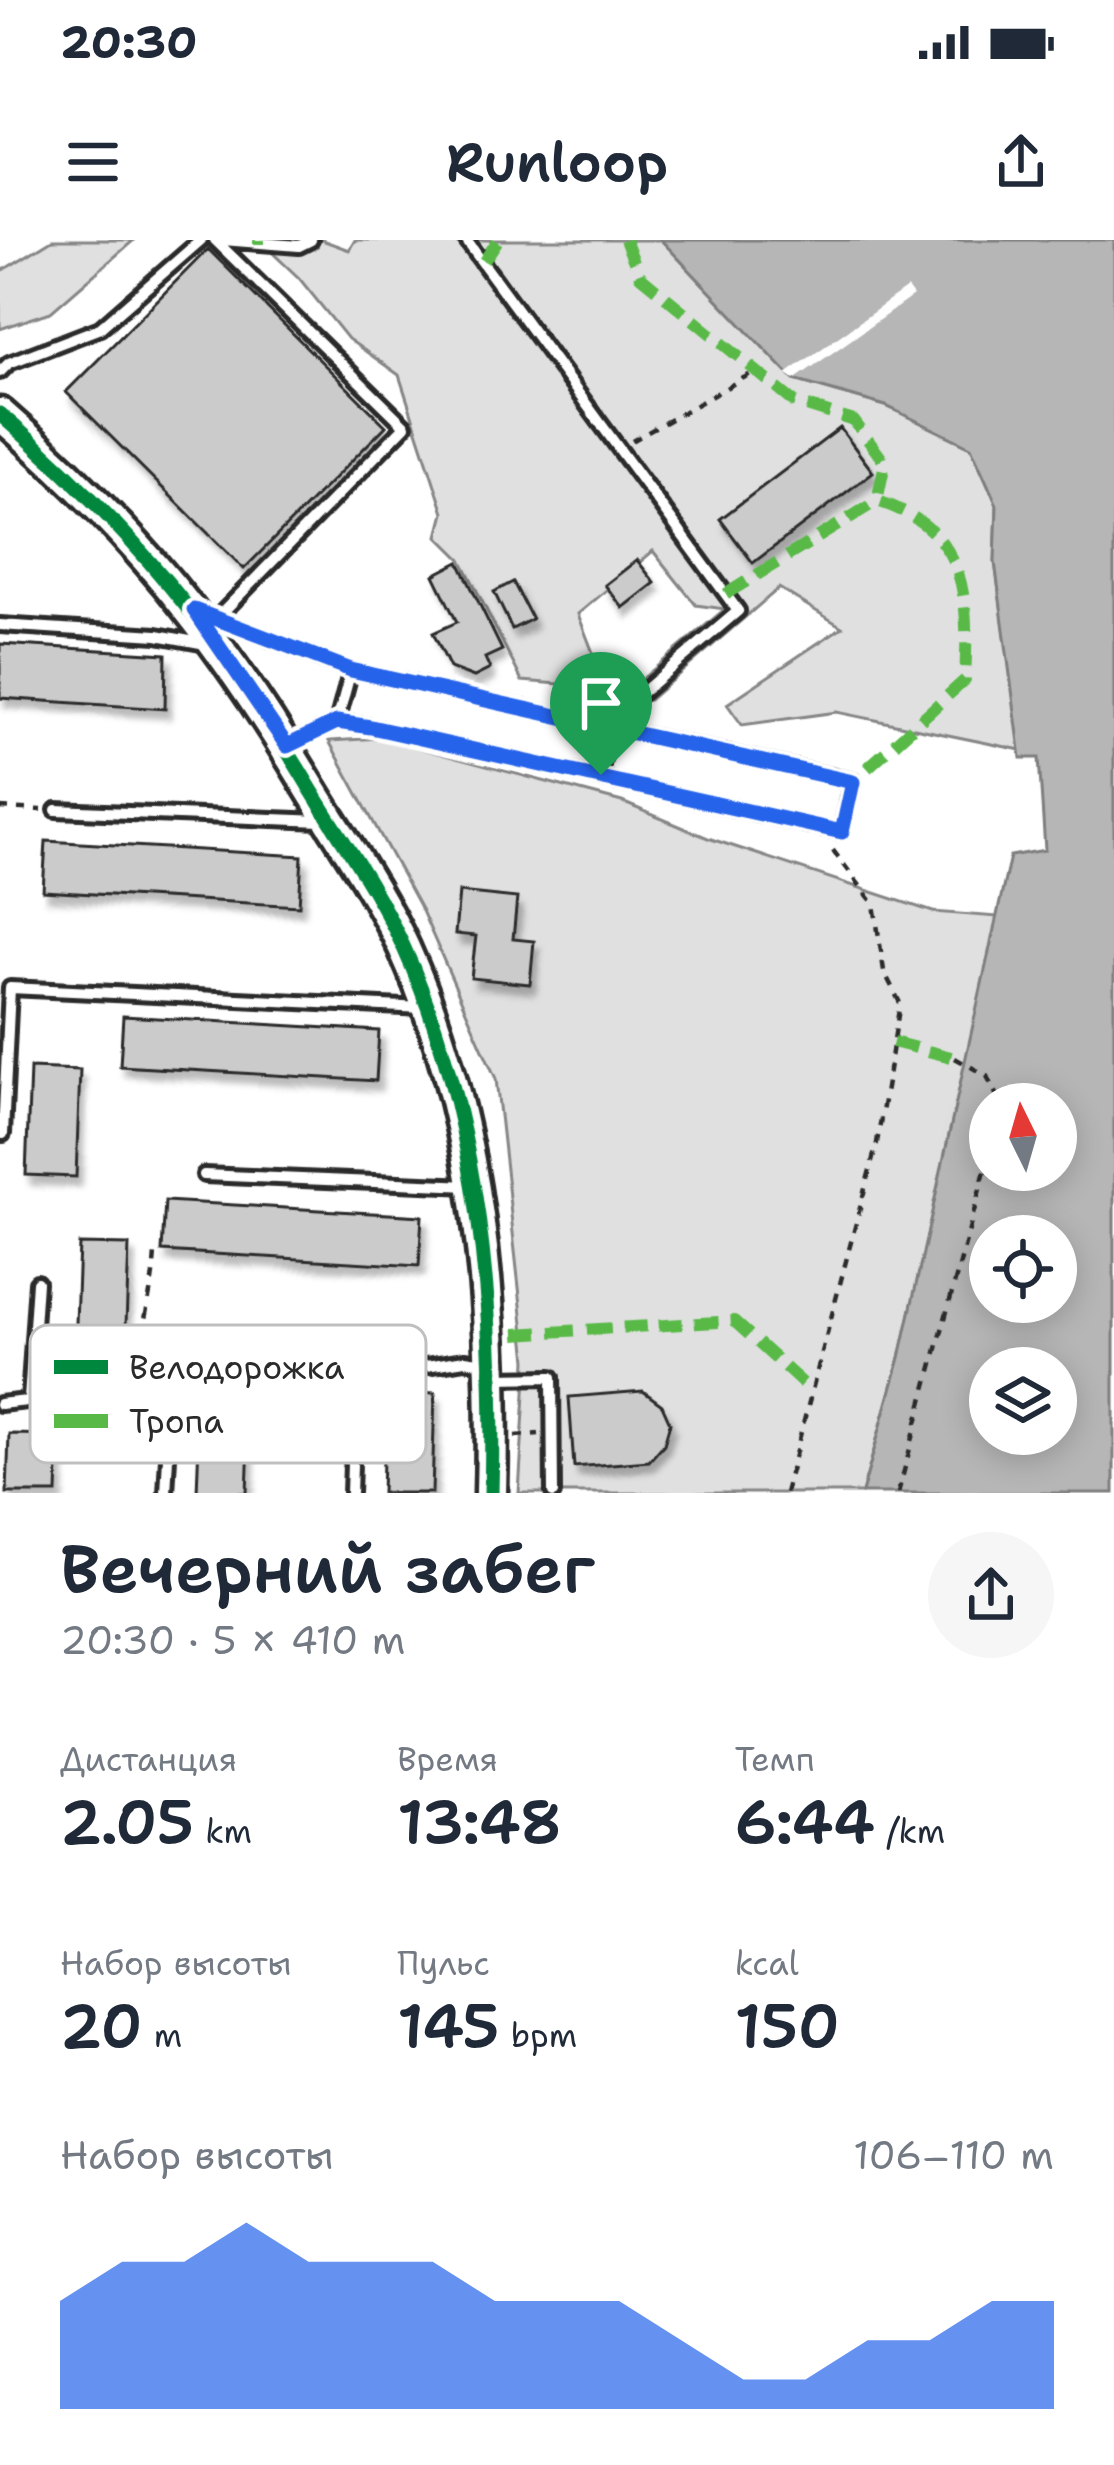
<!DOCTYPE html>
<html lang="ru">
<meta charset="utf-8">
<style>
:root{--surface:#fff;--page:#f6f6f7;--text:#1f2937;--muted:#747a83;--accent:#2563eb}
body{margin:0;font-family:"Shantell Sans",sans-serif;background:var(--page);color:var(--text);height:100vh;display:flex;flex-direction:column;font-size:45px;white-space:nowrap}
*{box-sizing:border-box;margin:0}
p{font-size:39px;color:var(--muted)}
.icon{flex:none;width:66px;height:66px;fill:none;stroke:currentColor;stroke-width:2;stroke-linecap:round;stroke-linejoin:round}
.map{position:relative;height:1253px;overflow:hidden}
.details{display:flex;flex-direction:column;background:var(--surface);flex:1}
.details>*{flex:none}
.needle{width:78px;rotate:355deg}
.controls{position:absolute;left:969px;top:843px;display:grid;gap:24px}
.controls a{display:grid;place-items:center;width:108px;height:108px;border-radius:50%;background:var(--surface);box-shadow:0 6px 30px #0003;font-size:60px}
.pin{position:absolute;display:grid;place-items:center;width:102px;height:102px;color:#fff;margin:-123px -51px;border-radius:50% 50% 50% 0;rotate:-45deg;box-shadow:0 0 12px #0007}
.pin .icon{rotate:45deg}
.round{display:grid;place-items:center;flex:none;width:126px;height:126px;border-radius:63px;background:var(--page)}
.summary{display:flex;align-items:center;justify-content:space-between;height:204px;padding:0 60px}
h1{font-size:66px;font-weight:600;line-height:90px}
.figures{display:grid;grid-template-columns:repeat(3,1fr);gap:18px;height:204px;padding:12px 60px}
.figures div{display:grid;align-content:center}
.figures b{font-size:60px;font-weight:600}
.figures small{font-size:33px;font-weight:400}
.figures p{font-size:33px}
.chart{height:336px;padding:24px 60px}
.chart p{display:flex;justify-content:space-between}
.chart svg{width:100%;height:216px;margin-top:12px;fill:var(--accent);opacity:.7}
.status{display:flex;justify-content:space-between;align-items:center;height:84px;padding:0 60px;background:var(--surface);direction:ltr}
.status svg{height:33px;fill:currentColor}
header{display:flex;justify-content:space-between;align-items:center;height:156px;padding:0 60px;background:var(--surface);font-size:54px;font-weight:600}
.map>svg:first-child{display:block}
.green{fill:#e0e0e0;stroke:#868686;stroke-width:3}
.water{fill:#b6b6b6;stroke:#7e7e7e;stroke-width:3;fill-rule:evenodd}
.pier{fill:#fff}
.building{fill:#cbcbcb;stroke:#2b2b2b;stroke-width:3;filter:url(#shadow)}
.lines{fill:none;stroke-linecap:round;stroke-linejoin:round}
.lane-casing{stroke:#2b2b2b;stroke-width:20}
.secondary-casing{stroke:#2b2b2b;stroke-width:39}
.path{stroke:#2b2b2b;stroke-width:4.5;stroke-dasharray:9 9;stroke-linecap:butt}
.lane{stroke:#fff;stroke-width:10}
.secondary{stroke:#fff;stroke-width:30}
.quiet{stroke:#58b947;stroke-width:12;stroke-dasharray:24 12;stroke-linecap:butt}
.cycleway-casing{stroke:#fff;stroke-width:22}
.cycleway{stroke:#00873e;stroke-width:15}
.route-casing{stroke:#fff;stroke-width:24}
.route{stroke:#2563eb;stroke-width:15}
.key{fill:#fff;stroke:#bfbfbf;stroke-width:3}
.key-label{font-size:33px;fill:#2b2b2b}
</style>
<div class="status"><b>20:30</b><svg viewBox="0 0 49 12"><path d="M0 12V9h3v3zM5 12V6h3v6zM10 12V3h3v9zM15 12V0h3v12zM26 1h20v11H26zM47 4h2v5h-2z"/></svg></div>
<header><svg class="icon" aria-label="menu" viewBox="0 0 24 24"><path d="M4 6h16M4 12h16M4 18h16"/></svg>Runloop<svg class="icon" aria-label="share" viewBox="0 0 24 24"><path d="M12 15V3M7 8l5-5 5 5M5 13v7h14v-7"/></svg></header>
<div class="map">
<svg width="1114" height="1253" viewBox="0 0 1114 1253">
<defs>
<filter id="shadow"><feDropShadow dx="5" dy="9" stdDeviation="3" flood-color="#0004"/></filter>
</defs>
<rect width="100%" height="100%" fill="#fff"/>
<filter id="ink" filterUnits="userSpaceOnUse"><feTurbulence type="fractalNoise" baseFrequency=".00833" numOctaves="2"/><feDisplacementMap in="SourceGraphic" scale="24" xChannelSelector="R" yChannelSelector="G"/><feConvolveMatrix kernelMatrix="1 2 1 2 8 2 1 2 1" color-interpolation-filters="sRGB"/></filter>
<g filter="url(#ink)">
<path class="green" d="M52 0H134L51 72 0 89V32Z
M259 0H322L349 10 355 0H661L794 140 886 166 971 207 997 265 995 322 1021 510 837 472 742 485 727 464 842 387 779 348 649 460 616 461 725 369 696 365 653 311 578 374 595 418 584 446 522 441 461 319 438 296 444 273 399 135 348 99 299 38Z
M381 498 622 562 708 598 933 672 999 677 900 1118 862 1253H519L527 1120 496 839 422 671 329 501Z"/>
<path class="water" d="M661 0H1114V1253H862L900 1118 1010 616 1045 610 1039 518H1021L995 322 997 265 971 207 886 166 794 140ZM990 864H1056V930H990ZM990 996H1056V1062H990ZM990 1128H1056V1194H990Z"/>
<path class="pier" d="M907 48 913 56 794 140 786 134Z"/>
<path class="building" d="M208 9 386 186 244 329 66 152Z
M840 188 873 232 753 323 720 279Z
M637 320 655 343 623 368 605 345Z
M459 322 502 410 485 418 490 429 474 437 450 428 433 393 457 382 434 335Z
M513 342 532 379 512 389 494 352Z
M0 404 166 414 165 469 0 458Z
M46 601 302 616 299 666 43 651Z
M459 652 517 658 513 699 534 701 530 744 471 738 476 696 455 694Z
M123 776 379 791 376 841 120 826Z
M30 828 80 830 76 937 26 935Z
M165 961 422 976 419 1026 162 1011Z
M79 1004 129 1005 125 1112 75 1110Z
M385 1151 435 1153 432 1253H382Z
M643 1151 662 1165 670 1183 664 1204 649 1221 574 1227 569 1157Z
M200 1173 250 1174 247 1253H197Z
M9 1194 59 1195 57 1253H7Z"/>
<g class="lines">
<g class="lane-casing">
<path id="lane" d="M215 0 405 186 216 379
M223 0 299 6 311 0
M466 0 738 371 631 462 609 489 600 535
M0 132 9 123 100 88 201 0
M202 373 351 430 853 541 841 592 371 487 337 482 288 505
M0 385 157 395 206 404
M337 482 351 430
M56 570 322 581
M3 894 10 748 424 768
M204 935 471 946
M497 1138 552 1137 553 1253
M29 1160 37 1042
M0 1164 172 1145 355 1137 465 1120 485 1123
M166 1253 172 1145
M351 1253 355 1137"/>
</g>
<g class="secondary-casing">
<path id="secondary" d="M0 174C132 288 218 394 307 543 340 598 377 649 404 708 480 876 496 1071 491 1253"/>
</g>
<path class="path" d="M632 201 756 131
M0 568 42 570
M955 818 987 836 1001 864
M138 1131C140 1088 153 1055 155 1012
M515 1196 539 1194
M785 1253 877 903 900 763 884 731 874 664 832 609
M898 1253 990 912"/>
<use href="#lane" class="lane"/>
<use href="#secondary" class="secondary"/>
<path class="quiet" d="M625 0 640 36 794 162 854 181 885 223 877 261C969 290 969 357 965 440L853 541
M259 4V0
M484 21 498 0
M726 354 877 261
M893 802 955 818
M515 1094 734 1081 809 1149"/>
<g class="cycleway-casing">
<path id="cycleway" d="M0 174C132 288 218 394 307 543 340 598 377 649 404 708 480 876 496 1071 491 1253"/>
</g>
<use href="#cycleway" class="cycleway"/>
</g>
</g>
<g class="lines" filter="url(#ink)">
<g class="route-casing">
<path id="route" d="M194 370 351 430 853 542 842 592 371 487 337 482 287 506Z"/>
</g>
<use href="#route" class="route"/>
</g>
<rect x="30" y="1085" width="396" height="138" rx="18" class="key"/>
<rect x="54" y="1120" width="54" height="14" fill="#00873e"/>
<rect x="54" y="1174" width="54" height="14" fill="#58b947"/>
<g class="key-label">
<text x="129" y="1139">Велодорожка</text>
<text x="129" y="1193">Тропа</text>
</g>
</svg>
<div class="controls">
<a><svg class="needle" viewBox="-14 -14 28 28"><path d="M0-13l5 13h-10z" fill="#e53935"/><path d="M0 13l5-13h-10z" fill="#747a83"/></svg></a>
<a><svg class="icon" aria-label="locate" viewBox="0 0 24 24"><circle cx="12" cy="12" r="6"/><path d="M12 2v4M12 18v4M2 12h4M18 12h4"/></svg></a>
<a><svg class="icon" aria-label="layers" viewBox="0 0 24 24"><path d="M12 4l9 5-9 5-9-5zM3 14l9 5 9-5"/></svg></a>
</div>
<div class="pin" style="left:601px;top:535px;background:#1e9e55"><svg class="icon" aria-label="arrive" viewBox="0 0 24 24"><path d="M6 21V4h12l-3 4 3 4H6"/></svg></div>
</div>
<section class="details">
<div class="summary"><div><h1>Вечерний забег</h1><p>20:30 · 5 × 410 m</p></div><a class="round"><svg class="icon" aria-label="share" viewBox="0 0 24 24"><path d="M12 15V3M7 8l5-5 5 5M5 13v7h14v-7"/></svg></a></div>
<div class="figures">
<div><p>Дистанция</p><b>2.05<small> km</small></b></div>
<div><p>Время</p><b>13:48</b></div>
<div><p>Темп</p><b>6:44<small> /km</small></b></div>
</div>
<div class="figures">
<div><p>Набор высоты</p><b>20<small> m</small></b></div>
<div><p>Пульс</p><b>145<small> bpm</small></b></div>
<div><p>kcal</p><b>150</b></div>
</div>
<div class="chart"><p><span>Набор высоты</span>106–110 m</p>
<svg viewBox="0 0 160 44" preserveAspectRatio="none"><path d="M0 44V22L10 14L20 14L30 6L40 14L50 14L60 14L70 22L80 22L90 22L100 30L110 38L120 38L130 30L140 30L150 22L160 22V44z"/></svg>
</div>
</section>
